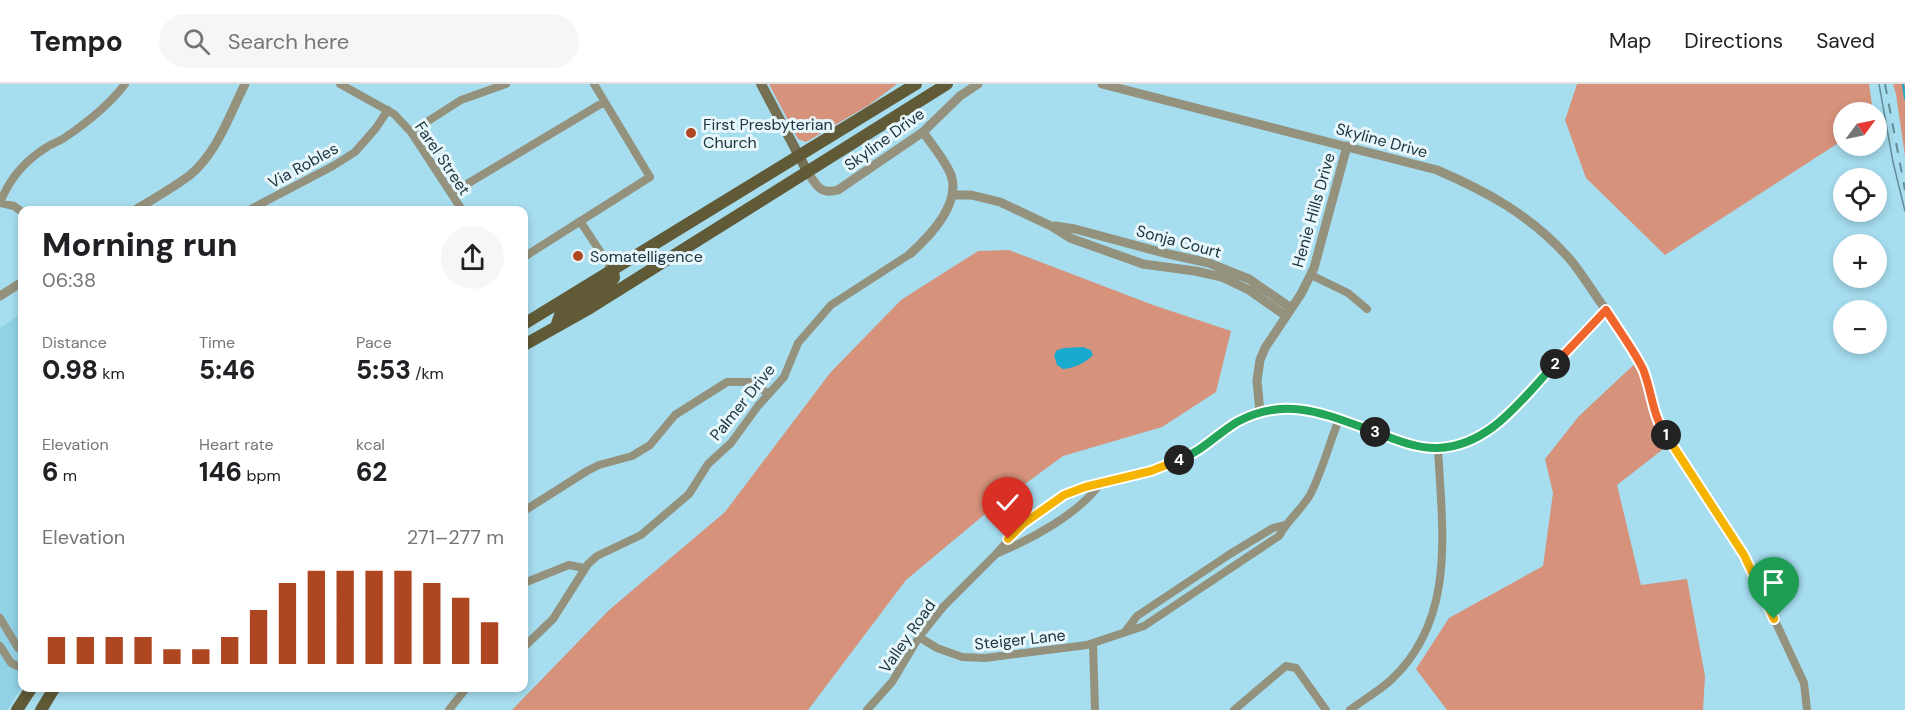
<!DOCTYPE html>
<meta charset="utf-8">
<style>
:root{--surface:#fff;--page:#f6f6f6;--text:#202124;--muted:#757577;--line:#e0e0e0;--accent:#ae4721}
body{margin:0;font-family:"DM Sans",sans-serif;background:var(--page);color:var(--text);height:100vh;display:flex;flex-direction:column;font-size:22px;white-space:nowrap}
*{box-sizing:border-box;margin:0}
p{font-size:20px;color:var(--muted)}
.icon{flex:none;width:33px;height:33px;fill:none;stroke:currentColor;stroke-width:2;stroke-linecap:round;stroke-linejoin:round}
.map{position:relative;flex:1;overflow:hidden}
.panel{position:absolute;left:18px;top:122px;width:510px;height:486px;display:flex;flex-direction:column;background:var(--surface);border-radius:12px;box-shadow:0 3px 9px #0003}
.panel>*{flex:none}
.needle{width:39px;rotate:57deg}
.fabs{position:absolute;left:1833px;top:18px;display:grid;gap:12px}
.fabs a{display:grid;place-items:center;width:54px;height:54px;border-radius:50%;background:var(--surface);box-shadow:0 3px 9px #0003;font-size:30px}
.pin{position:absolute;display:grid;place-items:center;width:51px;height:51px;color:#fff;margin:-62px -26px;border-radius:50% 50% 50% 0;rotate:-45deg;box-shadow:0 0 6px #0007}
.pin .icon{rotate:45deg}
.km{position:absolute;width:30px;height:30px;margin:-15px;border-radius:50%;background:#222;color:#fff;font-size:16px;line-height:30px;text-align:center}
.round{display:grid;place-items:center;flex:none;width:63px;height:63px;border-radius:32px;background:var(--page)}
.summary{display:flex;align-items:center;justify-content:space-between;height:102px;padding:0 24px}
h1{font-size:33px;font-weight:800;line-height:45px}
.stats{display:grid;grid-template-columns:repeat(3,1fr);gap:9px;height:102px;padding:6px 24px}
.stats div{display:grid;align-content:center}
.stats b{font-size:26px;font-weight:800}
.stats small{font-size:16px;font-weight:400}
.stats p{font-size:16px}
.chart{height:168px;padding:12px 24px}
.chart p{display:flex;justify-content:space-between}
.chart svg{width:100%;height:108px;margin-top:6px;stroke:var(--accent);stroke-width:6}
header{display:flex;align-items:center;gap:36px;box-sizing:border-box;height:84px;padding:0 30px;background:var(--surface);border-bottom:2px solid var(--line)}
header strong{font-size:28px}
nav{display:flex;gap:33px;margin-inline-start:auto;font-size:21px}
.search{width:420px;height:54px;background:var(--page);display:flex;align-items:center;gap:15px;box-sizing:border-box;padding:0 21px;border-radius:33px;color:var(--muted);font-size:22px}
.map>svg:first-child{display:block}
.built{fill:#92d2e7}
.green{fill:#d6927b}
.water{fill:#19abce}
.lines{fill:none;stroke-linecap:round;stroke-linejoin:round}
.stream{stroke:#19abce;stroke-width:2}
.minor{stroke:#94917d;stroke-width:8}
.tertiary{stroke:#94917d;stroke-width:9}
.secondary{stroke:#757054;stroke-width:10}
.primary{stroke:#605a36;stroke-width:12}
.tram{stroke:#658c98;stroke-width:1.5}
.rail{stroke:#658c98;stroke-width:2;stroke-dasharray:10 10;stroke-linecap:butt}
.split-1-casing{stroke:#fff;stroke-width:12}
.split-2-casing{stroke:#fff;stroke-width:12}
.split-3-casing{stroke:#fff;stroke-width:12}
.split-4-casing{stroke:#fff;stroke-width:12}
.split-5-casing{stroke:#fff;stroke-width:12}
.split-1{stroke:#f5b400;stroke-width:8}
.split-2{stroke:#f0652b;stroke-width:8}
.split-3{stroke:#22a559;stroke-width:8}
.split-4{stroke:#22a559;stroke-width:8}
.split-5{stroke:#f5b400;stroke-width:8}
.poi-dot{fill:#ae4721;stroke:#e7f7fc;stroke-width:2}
.labels{text-anchor:middle;stroke-width:6;stroke-linejoin:round;paint-order:stroke}
.poi-label{font-size:16px;fill:#20363d;stroke:#e7f7fc;text-anchor:start}
.street-label{font-size:16px;fill:#20363d;stroke:#e7f7fc}
</style>
<header>
<strong>Tempo</strong>
<div class="search"><svg class="icon" aria-label="search" viewBox="0 0 24 24"><circle cx="10" cy="10" r="6"/><path d="M15 15l6 6"/></svg>Search here</div>
<nav><a>Map</a><a>Directions</a><a>Saved</a></nav>
</header>
<div class="map">
<svg width="1905" height="626" viewBox="0 0 1905 626">
<rect width="100%" height="100%" fill="#a6ddef"/>
<path class="built" d="M22 229V602L7 626H0V244Z"/>
<path class="green" d="M769 0H897L869 21 806 58 798 55Z
M1577 0H1869L1873 28H1844L1843 56 1665 171 1586 94 1565 36Z
M1893 0H1905V72L1896 10Z
M1009 166 1153 221 1231 247 1216 308 1162 343 1063 372 991 425 906 496 808 626H512L609 526 725 428 830 289 901 216 978 167Z
M1641 274 1656 332 1671 359 1617 401 1641 501 1687 495 1705 592 1703 626H1447L1416 585 1449 534 1543 482 1553 409 1545 375 1579 332Z"/>
<path class="water" d="M1064 264 1083 263 1091 266 1093 271C1087 278 1072 285 1063 285L1057 281 1054 271 1057 266Z"/>
<g class="lines">
<path class="stream" d="M1903 0 1905 15"/>
<path class="minor" d="M340 0 394 30 411 48 462 126
M411 48 461 16 506 0
M452 109 604 18
M0 119C9 95 26 76 47 63 53 59 61 57 67 52 89 37 109 21 125 0
M0 119 14 122 22 128
M249 126 333 82 355 68 376 44 388 26
M580 137 613 187
M524 173 650 93 594 0
M1311 191 1348 209 1367 225
M524 427 587 387 599 381 632 372 650 361 675 331 727 298H751L769 310
M998 469C1032 455 1078 430 1100 400
M524 499 569 481 584 484
M0 534 18 564 22 566
M1125 548 1137 532 1230 470 1273 444 1284 441
M919 553 937 564 962 573 985 574 1087 561 1144 542 1279 452C1287 437 1301 426 1310 411 1322 388 1329 360 1339 335
M1093 559 1095 626
M0 562 11 579 22 584
M524 563 553 535 588 480 597 472 641 451 689 410 708 380 731 359 758 322 784 293 798 259 831 221 910 170
M449 626 467 603
M867 626 892 598 919 553 943 523 997 469 1023 440 1064 411 1085 403 1151 387 1189 372 1237 339 1260 328 1279 324H1298L1315 327 1410 360 1438 364 1474 356 1500 339 1606 226 1641 283 1659 341 1744 470 1804 599 1807 626
M1234 626 1286 582 1296 584 1326 626
M1350 626C1363 616 1379 607 1391 596 1457 534 1442 446 1438 364"/>
<path class="tertiary" d="M1102 0 1437 86C1488 108 1530 131 1568 173 1582 189 1593 209 1606 226
M807 87C816 101 820 111 838 106L923 48 960 12 978 0
M952 111H971L1000 118 1051 142 1070 154 1143 180 1195 187 1222 193 1249 206 1286 232
M135 126C153 115 173 104 190 91 217 69 230 30 245 0
M1055 142 1075 145 1164 169 1209 179 1249 195 1291 224
M910 170C930 152 961 120 951 91 945 76 932 61 923 48
M0 212 22 198
M1260 328 1257 297 1260 276 1265 264 1301 210 1314 184 1347 62"/>
<path class="secondary" d="M761 0 807 87"/>
<path class="primary" d="M524 240 916 0
M556 243 560 231 611 198 614 194 613 187
M524 261 590 224 947 0
M17 626 32 603
M41 626 55 603"/>
<path class="tram" d="M1879 0 1893 78 1905 127"/>
<path class="rail" d="M1885 0 1905 106"/>
</g>
<g class="lines">
<g class="split-1-casing">
<path id="split-1" d="M1666 351 1744 471 1774 535"/>
</g>
<g class="split-2-casing">
<path id="split-2" d="M1555 280 1606 226C1618 245 1633 265 1643 285 1652 307 1652 331 1666 351"/>
</g>
<g class="split-3-casing">
<path id="split-3" d="M1375 348C1395 355 1416 365 1438 364 1490 362 1522 315 1555 280"/>
</g>
<g class="split-4-casing">
<path id="split-4" d="M1179 376C1201 368 1217 350 1237 338 1287 311 1327 331 1375 348"/>
</g>
<g class="split-5-casing">
<path id="split-5" d="M1008 455 1023 440 1064 411 1085 403 1151 387 1179 376"/>
</g>
<use href="#split-1" class="split-1"/>
<use href="#split-2" class="split-2"/>
<use href="#split-3" class="split-3"/>
<use href="#split-4" class="split-4"/>
<use href="#split-5" class="split-5"/>
</g>
<g class="poi-dot">
<circle cx="691" cy="49" r="6"/>
<circle cx="578" cy="172" r="6"/>
</g>
<g class="labels">
<g class="poi-label">
<text x="703" y="46">First Presbyterian<tspan x="703" dy="18">Church</tspan></text>
<text x="590" y="178">Somatelligence</text>
</g>
<g class="street-label">
<text transform="translate(884 55) rotate(-36)" y="6">Skyline Drive</text>
<text transform="translate(1382 56) rotate(15)" y="6">Skyline Drive</text>
<text transform="translate(443 74) rotate(56)" y="6">Farel Street</text>
<text transform="translate(303 81) rotate(-29)" y="6">Via Robles</text>
<text transform="translate(1313 126) rotate(-74)" y="6">Henie Hills Drive</text>
<text transform="translate(1179 157) rotate(15)" y="6">Sonja Court</text>
<text transform="translate(742 318) rotate(-51)" y="6">Palmer Drive</text>
<text transform="translate(907 552) rotate(-55)" y="6">Valley Road</text>
<text transform="translate(1020 555) rotate(-6)" y="6">Steiger Lane</text>
</g>
</g>
</svg>
<div class="fabs">
<a><svg class="needle" viewBox="-14 -14 28 28"><path d="M0-13l5 13h-10z" fill="#e53935"/><path d="M0 13l5-13h-10z" fill="#757577"/></svg></a>
<a><svg class="icon" aria-label="locate" viewBox="0 0 24 24"><circle cx="12" cy="12" r="6"/><path d="M12 2v4M12 18v4M2 12h4M18 12h4"/></svg></a>
<a>+</a>
<a>−</a>
</div>
<div class="pin" style="left:1774px;top:535px;background:#1e9e55"><svg class="icon" aria-label="arrive" viewBox="0 0 24 24"><path d="M6 21V4h12l-3 4 3 4H6"/></svg></div>
<div class="pin" style="left:1008px;top:455px;background:#d93025"><svg class="icon" aria-label="check" viewBox="0 0 24 24"><path d="M5 12l5 5 9-10"/></svg></div>
<b class="km" style="left:1666px;top:351px">1</b>
<b class="km" style="left:1555px;top:280px">2</b>
<b class="km" style="left:1375px;top:348px">3</b>
<b class="km" style="left:1179px;top:376px">4</b>
<section class="panel">
<div class="summary"><div><h1>Morning run</h1><p>06:38</p></div><a class="round"><svg class="icon" aria-label="share" viewBox="0 0 24 24"><path d="M12 15V3M7 8l5-5 5 5M5 13v7h14v-7"/></svg></a></div>
<div class="stats">
<div><p>Distance</p><b>0.98<small> km</small></b></div>
<div><p>Time</p><b>5:46</b></div>
<div><p>Pace</p><b>5:53<small> /km</small></b></div>
</div>
<div class="stats">
<div><p>Elevation</p><b>6<small> m</small></b></div>
<div><p>Heart rate</p><b>146<small> bpm</small></b></div>
<div><p>kcal</p><b>62</b></div>
</div>
<div class="chart"><p><span>Elevation</span>271–277 m</p>
<svg viewBox="0 0 160 44" preserveAspectRatio="none"><path d="M5 44V33M15 44V33M25 44V33M35 44V33M45 44V38M55 44V38M65 44V33M75 44V22M85 44V11M95 44V6M105 44V6M115 44V6M125 44V6M135 44V11M145 44V17M155 44V27"/></svg>
</div>
</section>
</div>
